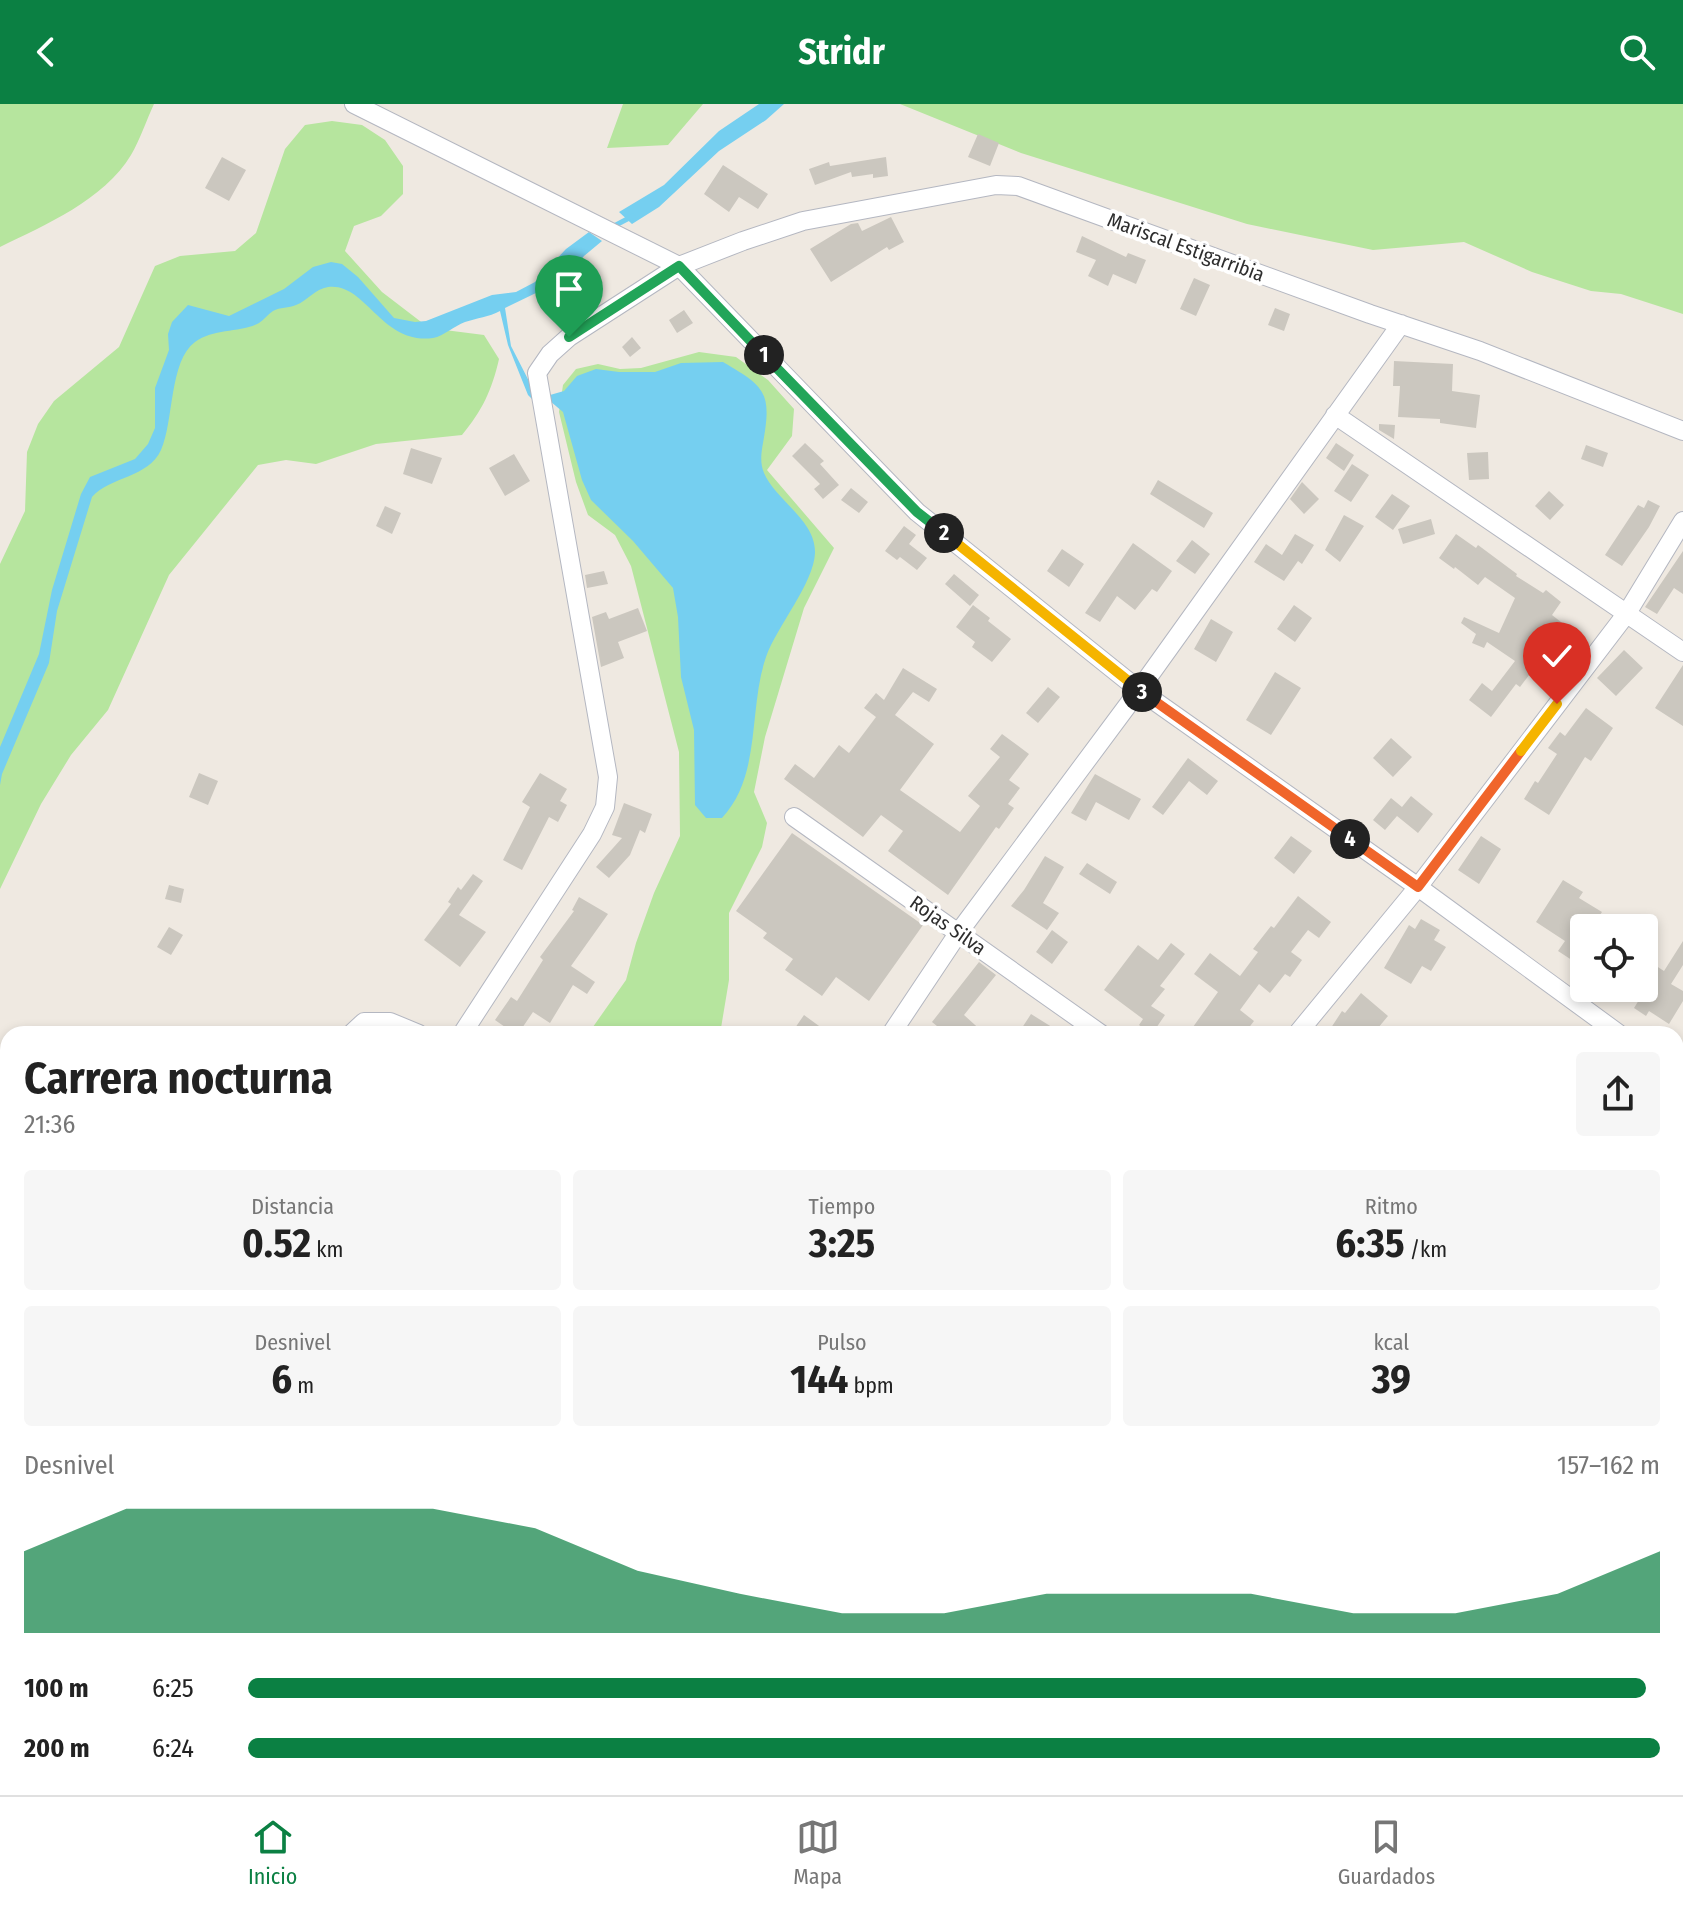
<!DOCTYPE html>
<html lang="es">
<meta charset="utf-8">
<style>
:root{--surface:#fff;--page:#f6f6f6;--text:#222;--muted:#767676;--line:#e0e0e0;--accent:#0b8043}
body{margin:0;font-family:"Fira Sans Condensed",sans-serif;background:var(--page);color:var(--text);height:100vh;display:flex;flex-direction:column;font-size:30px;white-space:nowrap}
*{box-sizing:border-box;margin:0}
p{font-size:26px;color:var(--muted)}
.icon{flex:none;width:44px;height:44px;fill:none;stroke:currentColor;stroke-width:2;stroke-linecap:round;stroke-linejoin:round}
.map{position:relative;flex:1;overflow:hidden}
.drawer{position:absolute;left:0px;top:922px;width:1684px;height:770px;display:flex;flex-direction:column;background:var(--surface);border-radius:24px 24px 0 0;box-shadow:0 4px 12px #0003}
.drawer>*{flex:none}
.fabs{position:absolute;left:1570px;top:810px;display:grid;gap:16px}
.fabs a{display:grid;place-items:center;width:88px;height:88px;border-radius:8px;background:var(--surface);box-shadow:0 4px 12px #0003;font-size:40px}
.pin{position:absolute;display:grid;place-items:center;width:68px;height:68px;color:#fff;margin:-82px -34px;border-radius:50% 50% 50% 0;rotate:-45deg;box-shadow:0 0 8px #0007}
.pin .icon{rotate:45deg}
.km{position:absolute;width:40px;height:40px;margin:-20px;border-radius:50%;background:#222;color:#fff;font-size:22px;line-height:40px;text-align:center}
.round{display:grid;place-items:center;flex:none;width:84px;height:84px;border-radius:8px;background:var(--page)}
.overview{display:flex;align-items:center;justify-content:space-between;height:136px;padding:0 24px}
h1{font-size:44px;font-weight:700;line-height:60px}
.stats{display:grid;grid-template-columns:repeat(3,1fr);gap:12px;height:136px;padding:8px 24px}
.stats div{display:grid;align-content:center;border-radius:8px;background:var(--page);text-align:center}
.stats b{font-size:40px;font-weight:700}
.stats small{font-size:22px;font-weight:400}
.stats p{font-size:22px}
.chart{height:224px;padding:16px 24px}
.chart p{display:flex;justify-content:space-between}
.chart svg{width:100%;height:144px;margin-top:8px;fill:var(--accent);opacity:.7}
ul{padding:0 24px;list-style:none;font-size:26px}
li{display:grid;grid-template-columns:128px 96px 1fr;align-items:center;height:60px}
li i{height:20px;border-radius:10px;background:var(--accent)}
header{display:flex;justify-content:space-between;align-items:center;height:104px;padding:0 24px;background:var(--accent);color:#fff;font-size:36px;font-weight:700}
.tabs{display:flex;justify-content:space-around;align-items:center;height:112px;border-top:2px solid var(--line);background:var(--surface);font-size:22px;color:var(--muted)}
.tabs a{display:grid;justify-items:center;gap:4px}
.tabs .selected{color:var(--accent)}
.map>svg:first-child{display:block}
.green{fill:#b6e59e}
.water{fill:#75cff0}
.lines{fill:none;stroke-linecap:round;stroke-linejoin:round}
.stream{stroke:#75cff0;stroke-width:5}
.building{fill:#cbc7bf}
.minor-casing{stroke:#b4b7c1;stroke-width:20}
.tertiary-casing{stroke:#b4b7c1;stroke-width:24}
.minor{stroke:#fff;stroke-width:18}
.tertiary{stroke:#fff;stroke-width:22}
.split-1-casing{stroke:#fff;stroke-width:16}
.split-2-casing{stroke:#fff;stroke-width:16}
.split-3-casing{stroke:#fff;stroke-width:16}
.split-4-casing{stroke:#fff;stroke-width:16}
.split-5-casing{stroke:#fff;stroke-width:16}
.split-6-casing{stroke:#fff;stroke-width:16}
.split-1{stroke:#22a559;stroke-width:10}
.split-2{stroke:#22a559;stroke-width:10}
.split-3{stroke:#f5b400;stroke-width:10}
.split-4{stroke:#f0652b;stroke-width:10}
.split-5{stroke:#f0652b;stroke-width:10}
.split-6{stroke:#f5b400;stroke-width:10}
.labels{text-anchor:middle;stroke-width:8;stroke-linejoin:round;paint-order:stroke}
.street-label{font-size:20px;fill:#2e2e2e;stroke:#fff}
</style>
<header><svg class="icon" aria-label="back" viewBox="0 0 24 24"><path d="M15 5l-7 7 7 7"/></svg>Stridr<svg class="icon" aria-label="search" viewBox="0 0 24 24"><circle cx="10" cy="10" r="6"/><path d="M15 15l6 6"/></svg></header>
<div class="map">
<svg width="1683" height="1691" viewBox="0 0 1683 1691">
<rect width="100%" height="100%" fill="#efe9e1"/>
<path class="green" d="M0 0H154C146 17 140 36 131 51 104 96 45 121 0 143Z
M623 0H703L668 41 607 44Z
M900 0H1683V210L1621 190 1591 187 1532 168 1464 138 1373 146 1247 120 1021 49Z
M332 17 362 21 385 36 403 62V90L381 112 354 122 345 147 382 188 429 224 484 231 499 255C492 286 482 307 462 331L376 340 316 360 286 356 258 361 169 471 108 606 71 651 41 700 0 785V460L25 407 27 348 38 320 54 297 119 243 155 162 180 152 235 147 256 129 285 45 305 21Z
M699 248 736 253 768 276 794 305 792 332 767 366 834 444 804 504 765 633 754 688 767 719 762 743 729 809V876L720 930H588L626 876 636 839 654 789 680 732 679 648 631 462 615 431 588 411 576 378 559 308 563 281 576 265 598 260 620 265 641 264Z
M0 1157H8V1231L0 1232Z
M8 1368V1623L0 1625V1398Z"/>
<path class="water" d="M759 0H784L766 16 719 47 659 103 632 120 619 108 664 81 719 27Z
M589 128 602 137 584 152 567 174 505 204 511 242 533 285V296L528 291 508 241 500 207C489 213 477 214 465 218 454 222 444 232 433 234 381 241 366 178 328 183 315 185 307 197 296 201 289 204 280 203 273 207 268 210 264 216 259 219 240 229 214 224 195 238 169 257 174 317 161 346 148 374 111 372 92 393L57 507 49 559 2 670 0 681V643L39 550 52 486 81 390 90 373 135 355 148 340 155 324V284L169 246 168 230 172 218 188 201 229 212 284 185 313 163 331 158 342 160 358 173 394 214 415 218 426 217 492 191 516 188 535 178 566 145Z
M723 258C766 283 772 289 763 339 761 350 760 359 764 369 776 397 816 416 815 449 814 479 777 522 766 553 748 605 762 671 722 714H706L695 701 694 626 681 573 678 513 673 484 633 437 591 396 582 376 563 308 550 297V291L564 287 577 272 596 265 619 268H655L681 259Z"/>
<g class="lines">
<path class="stream" d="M614 122 633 112"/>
</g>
<path class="building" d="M978 30 999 39 990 62 968 53Z
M222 53 246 66 229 97 205 84Z
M886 53 888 72 873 74V70L852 73 851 68 815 81 809 65 829 58 830 62Z
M723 61 768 90 758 105 739 93 729 108 704 90Z
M891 113 904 138 889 146 887 143 831 178 810 145 851 120 858 119 862 127Z
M1082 132 1126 153 1128 149 1146 156 1136 180 1113 170 1108 182 1088 172 1096 156 1076 148Z
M1194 174 1210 181 1196 212 1180 205Z
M1275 204 1290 210 1284 227 1268 221Z
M684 206 693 219 677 229 669 216Z
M632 233 641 244 630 253 622 243Z
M1394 257 1453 260 1452 287 1480 291 1476 324 1440 319V315L1398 313 1400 282H1393Z
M1379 320 1395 321 1394 335 1379 326Z
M805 339 824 357 820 360 839 381 823 395 814 385 820 380 792 352Z
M1336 339 1354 351 1344 367 1326 354Z
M1586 341 1608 349 1603 363 1581 355Z
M411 344 442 354 432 380 403 370Z
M1488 348 1489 375 1469 376 1467 349Z
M514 350 530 377 505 392 489 364Z
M1352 360 1369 371 1351 398 1334 387Z
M1158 376 1213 409 1204 424 1150 390Z
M1302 378 1319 395 1304 410 1290 395Z
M851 384 868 398 859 409 841 396Z
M1549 387 1564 401 1550 416 1535 402Z
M1392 390 1410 402 1393 426 1375 413Z
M1648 396 1660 402 1649 423 1622 462 1605 451 1638 401 1644 404Z
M385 402 401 409 392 430 376 422Z
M1344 411 1364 422 1340 458 1325 446Z
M1431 415 1435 430 1403 440 1398 425Z
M904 422 916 431 909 440 927 454 917 466 900 453 897 456 885 447Z
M1295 430 1314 441 1302 460 1298 457 1284 477 1254 458 1266 440 1282 451Z
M1456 430 1476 444 1478 441 1517 470 1516 472 1543 489 1546 486 1561 498 1552 511 1575 529 1554 556 1545 550 1520 583 1516 580 1491 613 1469 596 1482 579 1492 587 1515 557 1487 538 1484 544 1472 539 1476 530 1461 519 1464 513 1499 529 1515 494 1485 473 1478 481 1455 463 1454 465 1439 454Z
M1192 436 1210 450 1195 470 1176 457Z
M1133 439 1172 467 1157 488 1152 485 1135 506 1117 492 1100 518 1085 509Z
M1062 445 1084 460 1069 483 1047 467Z
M1683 447V490L1674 484 1657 510 1645 503Z
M604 467 608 480 587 484 585 471Z
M954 470 979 491 970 502 945 480Z
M973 501 990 514 988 517 1011 535 992 558 972 543 975 538 956 523Z
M1294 501 1312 514 1295 538 1277 525Z
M638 504 647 527 618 538 624 554 601 563 592 513 606 508 609 515Z
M1211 515 1233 528 1216 558 1194 545Z
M1624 546 1643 564 1616 592 1597 574Z
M1683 561V622L1655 604Z
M903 564 937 585 929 598 913 588 895 611 934 640 900 686 960 728 980 702 968 692 1000 653 990 645 1002 630 1029 650 1009 676 1020 684 1008 700 1014 704 999 725 996 723 948 791 888 747 903 727 881 711 863 733 784 675 795 660 814 674 839 641 849 649 876 613 864 604 876 589 884 596Z
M1275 568 1301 584 1271 631 1246 616Z
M1048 583 1060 593 1038 619 1026 609Z
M1586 604 1613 624 1591 657 1585 653 1549 711 1524 695 1535 677 1538 679 1557 650 1548 644 1560 628 1565 632Z
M1391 634 1412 653 1393 673 1373 654Z
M1188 654 1218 677 1207 691 1189 677 1163 711 1152 703Z
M199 669 218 677 208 701 189 693Z
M540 669 567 685 560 697 567 701 558 718 549 713 522 766 503 756 530 703 522 698Z
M1095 670 1141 695 1129 716 1096 698 1086 717 1071 709Z
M1411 692 1433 710 1418 729 1397 712 1385 726 1373 716 1391 694 1402 703Z
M624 699 652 710 645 729 640 726 630 751 609 774 596 763 622 734 612 731Z
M792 729 923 821 869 897 836 873 822 892 785 866 793 855 763 834 767 829 736 807Z
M1291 732 1312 747 1294 770 1274 754Z
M1481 732 1501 745 1479 780 1458 766Z
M1045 752 1064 763 1043 799 1059 809 1047 826 1011 802 1024 786Z
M1087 759 1117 778 1110 790 1079 770Z
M473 770 483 777 459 811 486 828 460 863 424 836 451 800 448 798 458 783 461 786Z
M1563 776 1583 788 1579 794 1602 808 1591 824H1584V864L1558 847 1565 837 1536 818Z
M169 781 184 785 181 799 165 795Z
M1298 792 1331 818 1319 834 1308 826 1291 848 1302 856 1290 873 1285 870 1270 889 1259 880 1240 906 1254 917 1244 930H1188L1218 888 1194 870 1210 849 1240 872 1258 848 1253 845 1271 822 1274 824Z
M579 793 608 810 571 862 595 878 587 890 573 881 550 919 533 908 518 930H499L505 923 495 916 511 893 517 897 543 856 540 853 574 807 572 806Z
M1421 815 1440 826 1434 836 1446 843 1431 867 1422 862 1411 880 1384 864 1409 821 1415 825Z
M169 823 183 831 171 851 157 843Z
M1052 826 1068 838 1052 860 1036 848Z
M1683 837V861L1671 880 1683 887V897L1669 920 1649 907 1646 912 1634 904 1644 888V854L1664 867Z
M1171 839 1185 850 1160 882 1165 885 1151 902 1165 911 1152 930 1139 921 1143 915 1104 886 1138 841 1158 856Z
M979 858 996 871 964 911 985 930H947L932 918Z
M1361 889 1388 912 1373 930H1327L1342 907 1345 909Z
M1031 910 1063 930H1018Z
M804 911 830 930H803L795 924Z"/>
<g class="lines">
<g class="minor-casing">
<path id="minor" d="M354 0 679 162 917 408 1139 586 1418 783 1619 930
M1335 311 1683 548
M794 713 1101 930
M351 930 364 918H390L419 930
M462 930 592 730 605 703 608 673 537 269 550 250 569 233 679 162 743 137 803 117 996 81 1018 82 1370 210 1480 247 1683 327
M891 930 959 828 1139 586 1401 220
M1297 930 1418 783 1627 509 1683 417
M1676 972 1683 977
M1676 1020 1683 1011
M1676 1339 1683 1344
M781 1684 789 1691
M1296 1684 1308 1691
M402 1691 403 1684
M1241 1691 1246 1684
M1498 1691 1503 1684"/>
</g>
<g class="tertiary-casing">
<path id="tertiary" d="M1676 1531 1683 1530
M0 1661 8 1658"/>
</g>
<use href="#minor" class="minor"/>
<use href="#tertiary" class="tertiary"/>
</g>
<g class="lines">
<g class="split-1-casing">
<path id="split-1" d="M569 233 679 162 764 251"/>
</g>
<g class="split-2-casing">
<path id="split-2" d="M764 251 917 408 944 429"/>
</g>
<g class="split-3-casing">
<path id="split-3" d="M944 429 1142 588"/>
</g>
<g class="split-4-casing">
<path id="split-4" d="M1142 588 1350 735"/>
</g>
<g class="split-5-casing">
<path id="split-5" d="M1350 735 1418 783 1521 647"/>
</g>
<g class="split-6-casing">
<path id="split-6" d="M1521 647 1557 600"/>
</g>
<use href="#split-1" class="split-1"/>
<use href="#split-2" class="split-2"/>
<use href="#split-3" class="split-3"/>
<use href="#split-4" class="split-4"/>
<use href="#split-5" class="split-5"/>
<use href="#split-6" class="split-6"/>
</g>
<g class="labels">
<g class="street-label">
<text transform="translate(1186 143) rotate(20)" y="7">Mariscal Estigarribia</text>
<text transform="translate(948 821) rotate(35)" y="7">Rojas Silva</text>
</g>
</g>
</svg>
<div class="fabs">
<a><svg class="icon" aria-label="locate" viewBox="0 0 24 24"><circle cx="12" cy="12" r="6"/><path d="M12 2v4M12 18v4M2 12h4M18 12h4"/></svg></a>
</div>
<div class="pin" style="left:569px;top:233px;background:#1e9e55"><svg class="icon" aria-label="arrive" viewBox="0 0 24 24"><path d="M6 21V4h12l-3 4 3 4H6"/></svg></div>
<div class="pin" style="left:1557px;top:600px;background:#d93025"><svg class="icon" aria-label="check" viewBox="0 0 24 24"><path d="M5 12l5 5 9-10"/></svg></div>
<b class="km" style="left:764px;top:251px">1</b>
<b class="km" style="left:944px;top:429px">2</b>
<b class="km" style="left:1142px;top:588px">3</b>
<b class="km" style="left:1350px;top:735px">4</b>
<section class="drawer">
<div class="overview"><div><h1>Carrera nocturna</h1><p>21:36</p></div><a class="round"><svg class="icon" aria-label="share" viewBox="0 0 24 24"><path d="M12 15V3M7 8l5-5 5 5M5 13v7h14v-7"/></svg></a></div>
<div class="stats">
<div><p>Distancia</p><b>0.52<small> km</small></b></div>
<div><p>Tiempo</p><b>3:25</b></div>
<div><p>Ritmo</p><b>6:35<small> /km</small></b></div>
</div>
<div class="stats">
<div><p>Desnivel</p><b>6<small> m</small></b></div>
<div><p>Pulso</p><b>144<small> bpm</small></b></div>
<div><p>kcal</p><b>39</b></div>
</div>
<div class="chart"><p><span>Desnivel</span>157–162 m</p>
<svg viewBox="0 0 160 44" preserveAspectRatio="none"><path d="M0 44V19L10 6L20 6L30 6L40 6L50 12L60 25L70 32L80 38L90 38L100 32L110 32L120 32L130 38L140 38L150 32L160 19V44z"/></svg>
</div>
<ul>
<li><b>100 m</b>6:25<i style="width:99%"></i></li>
<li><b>200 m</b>6:24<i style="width:100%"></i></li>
</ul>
</section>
</div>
<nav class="tabs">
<a class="selected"><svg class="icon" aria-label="home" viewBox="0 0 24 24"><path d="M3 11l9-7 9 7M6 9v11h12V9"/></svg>Inicio</a>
<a><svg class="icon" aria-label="map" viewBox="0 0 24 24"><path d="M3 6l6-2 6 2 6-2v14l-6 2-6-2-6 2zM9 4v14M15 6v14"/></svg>Mapa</a>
<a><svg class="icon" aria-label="saved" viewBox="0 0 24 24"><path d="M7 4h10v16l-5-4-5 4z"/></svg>Guardados</a>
</nav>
